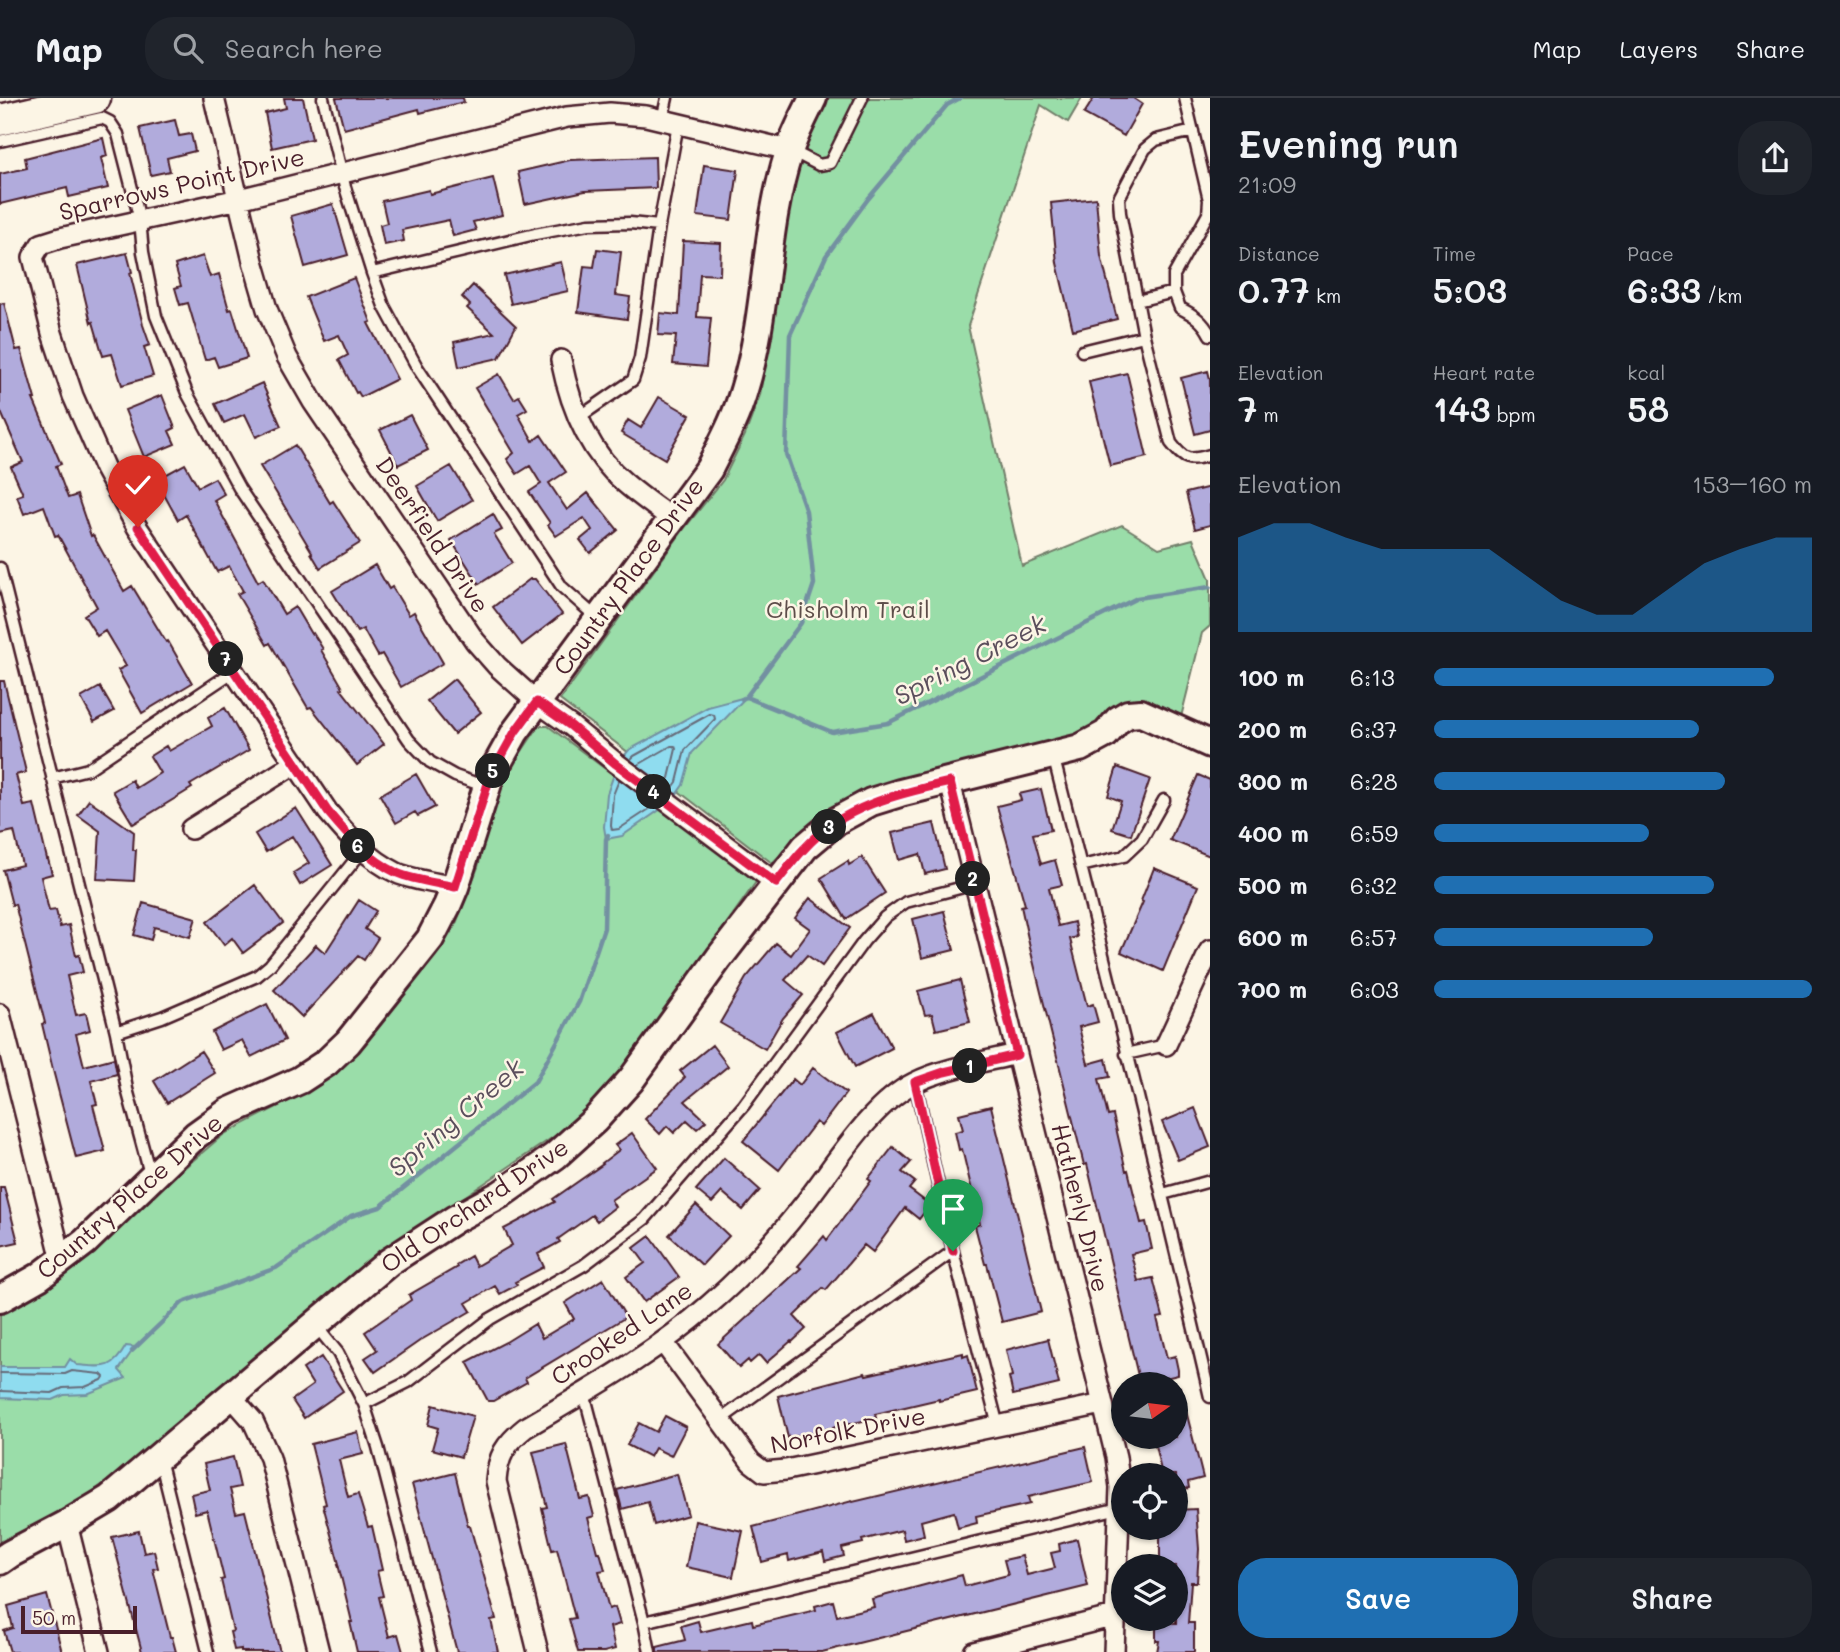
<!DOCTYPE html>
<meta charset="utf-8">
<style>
:root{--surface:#171b24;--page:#20242c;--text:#f1f3f6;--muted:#9ea1a6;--line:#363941;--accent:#1f6fb2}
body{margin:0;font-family:Mali,sans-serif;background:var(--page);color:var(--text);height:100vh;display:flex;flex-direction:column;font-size:26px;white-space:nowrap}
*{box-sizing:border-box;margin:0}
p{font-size:23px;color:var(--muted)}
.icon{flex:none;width:38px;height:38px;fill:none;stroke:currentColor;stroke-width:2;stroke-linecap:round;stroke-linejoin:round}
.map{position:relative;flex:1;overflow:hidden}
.panel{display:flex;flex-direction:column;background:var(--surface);width:630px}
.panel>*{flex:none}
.needle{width:46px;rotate:76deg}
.controls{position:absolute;left:1111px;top:1274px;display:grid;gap:14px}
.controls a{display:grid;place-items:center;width:77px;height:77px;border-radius:50%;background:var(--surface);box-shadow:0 2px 5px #0004;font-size:35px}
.scale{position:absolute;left:21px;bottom:18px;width:116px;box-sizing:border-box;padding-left:7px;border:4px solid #4a1f2b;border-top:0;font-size:19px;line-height:24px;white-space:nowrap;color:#4a1f2b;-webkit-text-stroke:5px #fcf5e5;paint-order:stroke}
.pin{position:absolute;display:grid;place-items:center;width:60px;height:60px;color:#fff;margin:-72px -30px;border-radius:50% 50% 50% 0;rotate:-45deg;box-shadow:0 0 7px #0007}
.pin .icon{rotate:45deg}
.km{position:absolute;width:35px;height:35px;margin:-18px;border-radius:50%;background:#222;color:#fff;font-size:19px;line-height:35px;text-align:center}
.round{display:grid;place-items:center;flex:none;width:74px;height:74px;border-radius:28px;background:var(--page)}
.headline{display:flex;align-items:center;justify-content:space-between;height:119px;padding:0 28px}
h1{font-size:38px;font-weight:600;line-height:52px}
.metrics{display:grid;grid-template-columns:repeat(3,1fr);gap:10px;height:119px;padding:7px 28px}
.metrics div{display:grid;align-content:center}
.metrics b{font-size:35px;font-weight:600}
.metrics small{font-size:19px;font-weight:400}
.metrics p{font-size:19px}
.chart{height:196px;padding:14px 28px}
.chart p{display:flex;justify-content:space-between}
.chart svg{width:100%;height:126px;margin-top:7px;fill:var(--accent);opacity:.7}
.primary-button{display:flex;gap:14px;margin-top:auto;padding:14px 28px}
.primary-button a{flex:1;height:80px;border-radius:28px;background:var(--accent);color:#fff;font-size:28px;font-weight:600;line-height:80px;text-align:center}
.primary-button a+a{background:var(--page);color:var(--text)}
ul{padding:0 28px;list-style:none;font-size:23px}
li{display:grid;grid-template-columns:112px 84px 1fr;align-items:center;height:52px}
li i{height:18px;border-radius:9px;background:var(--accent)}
header{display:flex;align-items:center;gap:42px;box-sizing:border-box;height:98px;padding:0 35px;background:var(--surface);border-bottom:2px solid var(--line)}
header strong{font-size:33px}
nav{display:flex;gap:38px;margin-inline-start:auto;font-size:24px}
.search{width:490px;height:63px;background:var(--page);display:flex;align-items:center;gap:18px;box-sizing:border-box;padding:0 24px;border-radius:28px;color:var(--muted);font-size:26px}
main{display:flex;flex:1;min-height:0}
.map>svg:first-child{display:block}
.green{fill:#9adda9;stroke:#727e6a;stroke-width:2}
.water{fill:#8fdcef;stroke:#7390a1;stroke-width:2}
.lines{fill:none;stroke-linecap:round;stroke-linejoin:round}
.shore{stroke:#666b79;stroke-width:2}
.stream{stroke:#7390a1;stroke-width:4.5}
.building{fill:#b1abdc;stroke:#4a1f2b;stroke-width:2}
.lane-casing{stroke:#4a1f2b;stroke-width:15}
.street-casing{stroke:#4a1f2b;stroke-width:24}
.secondary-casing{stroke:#4a1f2b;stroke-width:32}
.primary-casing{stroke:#4a1f2b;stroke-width:35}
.lane{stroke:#fcf5e5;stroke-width:10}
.street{stroke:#fcf5e5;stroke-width:19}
.secondary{stroke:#fcf5e5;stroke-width:26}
.primary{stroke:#fcf5e5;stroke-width:30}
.route-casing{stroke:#fff;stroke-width:14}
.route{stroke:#e11d48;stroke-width:9}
.labels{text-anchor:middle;stroke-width:5;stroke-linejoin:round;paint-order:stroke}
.street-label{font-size:24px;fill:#4a1f2b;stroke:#fcf5e5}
.park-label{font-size:24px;fill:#5e4e4a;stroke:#fcf5e5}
.water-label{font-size:26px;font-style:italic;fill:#5b4e5c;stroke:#fcf5e5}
</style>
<header>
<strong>Map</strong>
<div class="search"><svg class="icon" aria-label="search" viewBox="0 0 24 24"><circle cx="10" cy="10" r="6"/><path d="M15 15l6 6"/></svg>Search here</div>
<nav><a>Map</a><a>Layers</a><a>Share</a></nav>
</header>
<main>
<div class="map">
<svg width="1210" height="1554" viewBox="0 0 1210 1554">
<rect width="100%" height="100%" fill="#fcf5e5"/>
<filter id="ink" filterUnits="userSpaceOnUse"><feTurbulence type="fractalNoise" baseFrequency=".0143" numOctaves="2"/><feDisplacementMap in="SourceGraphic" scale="14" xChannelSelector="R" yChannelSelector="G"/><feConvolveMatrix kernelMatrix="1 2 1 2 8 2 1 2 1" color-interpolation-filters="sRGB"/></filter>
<g filter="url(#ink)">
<path class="green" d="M826 0H1082L1068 24 1041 7 968 228 1022 468 1122 427 1159 450 1193 441 1210 481V528L1202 535 1181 619 1147 603 1130 604 1102 625 1080 637 798 740 772 765 560 602 684 431 723 382 745 337 760 297 795 71Z
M539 628H548L756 784 615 982 565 1031 406 1138 153 1351 69 1410 5 1442 0 1447V1215L13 1209 87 1160 183 1071 224 1036 320 987 364 948 436 858 455 828 478 769 494 702 507 675Z"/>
<path class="water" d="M746 599 692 655 683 687 671 704 622 738 606 741 604 729 607 696 618 665 629 652 708 609Z
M126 1248 135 1249 119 1272 126 1280 87 1296 64 1297 53 1302 0 1300V1269H65L70 1261 77 1267C104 1269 112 1273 126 1248Z"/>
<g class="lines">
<path class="shore" d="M630 662 634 658 710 616 714 617 715 621 685 652 677 684 671 692
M638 667 671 648H675L676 651 669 680 664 687
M619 682 613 697 611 728 612 732 619 731 654 708
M0 1275 65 1276 72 1273 101 1276 104 1279 102 1282 85 1289 63 1290 52 1295 0 1293"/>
<path class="stream" d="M746 599 832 634 888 625 1137 500 1210 489
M742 601 746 599 801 525 814 486 806 413 786 356 790 237 826 158 868 101 947 7 960 0
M132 1253 183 1204 276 1170 351 1118 380 1109 535 984 579 904 604 830 606 741 608 737"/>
</g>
<path class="building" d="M284 0H303L312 41 272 50 265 15 286 10Z
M336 0H463L464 4 420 15 419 11 344 31Z
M1094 0H1133L1142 6 1124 38 1084 16Z
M175 22 179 38 191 36 195 53 167 60 170 73 151 77 140 30Z
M103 40 107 58 101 60 108 90 69 99 67 90 0 106V76L27 70 25 60Z
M655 59 656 90 585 93 525 106 518 74 570 62Z
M704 67 738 72 731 122 697 118Z
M493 80 502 117 473 124 476 132 453 138 449 122 402 132 404 143 384 147 380 127 387 125 382 103 429 92 430 96Z
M1096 100 1101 158 1117 221 1073 232 1057 165 1051 105Z
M333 106 348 157 305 169 291 118Z
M683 143 721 145 720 177 700 176 697 219 711 220 706 269 673 266 676 238 658 237 660 215 679 217Z
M597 151 621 154 616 197 630 199 627 221 578 214 584 168 594 169Z
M127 155 132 174 130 175 143 227 150 247 144 249 153 278 122 287 112 256 103 258 93 224 91 225 77 167Z
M203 158 210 179 219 176 229 212 232 211 247 260 218 269 214 259 205 262 188 205 180 207 175 190 181 188 175 167Z
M561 164 568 193 511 206 504 177Z
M354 180 371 224 368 225 397 281 361 299 358 294 356 295 339 262 348 257 339 237 324 243 306 199Z
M473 187 516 228 499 260 459 269 454 244 494 235 467 210 470 207 462 199Z
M4 205 16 252 21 251 35 301H33L61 366 56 368 68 400 77 397 91 438 93 437 124 493 132 488 166 544 168 543 192 585 142 615 118 572 126 568 105 533 97 538 84 517 97 509 58 437 55 438 44 408 24 416 17 398 23 396 11 369 23 364 0 312V206Z
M1208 273 1210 281V332L1195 336 1181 280Z
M1127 275 1147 359 1110 368 1089 284Z
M499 276 514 301 519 298 527 311 518 316 533 343 541 337 566 374 549 385 567 412 588 395 618 432 590 455 580 442 592 432 584 420 556 438 548 427 550 425 529 394 541 386 530 368 517 376 507 361 514 355 475 290Z
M262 285 281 328 256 339 245 316 224 325 215 306Z
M162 297 175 330 169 333 175 346 144 359 125 312Z
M659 299 690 317 665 361 621 335 628 322 641 330Z
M410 317 428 352 398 367 380 332Z
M295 347 330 405 333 403 360 445 320 470 311 455 312 454 260 368Z
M185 366 198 389 215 380 224 396 214 402 258 484 263 481 284 516 295 509 311 536 313 535 323 551 321 552 343 590 341 591 384 646 357 667 311 609 308 610 270 545 267 547 237 496 243 493 229 468 217 474 186 417 178 422 156 382Z
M451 368 472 402 437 423 417 388Z
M1210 389V427L1195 431 1186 395Z
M493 416 502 432 494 436 512 465 479 486 451 442Z
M375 467 389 491 392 489 409 517 414 514 443 565 401 589 382 556 378 558 363 531 357 534 332 493Z
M530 481H535L562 516 522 547 493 509Z
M454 581 481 614 454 636 427 603Z
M0 583H4L26 674 16 677 24 708 34 706 47 761H48L52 776 41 779 49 813 56 812 60 829 69 827 76 858 79 857 83 874 67 878 76 917 86 915 90 932 76 936 84 968 114 960 117 976 91 983 97 1006 93 1007 105 1053 76 1060 54 976 42 926 45 925 28 858 15 806 12 807 3 772 22 767 14 733 0 736Z
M100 589 114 613 94 624 81 600Z
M225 610 249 652 190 687 192 690 133 726 113 693 132 682 136 690 160 675 150 658 166 648 169 653 212 628 208 620Z
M1117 669 1150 681 1131 737 1112 731 1121 703 1108 698Z
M416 676 435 709 418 718 415 714 396 725 380 697Z
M1198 677 1210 682V758L1170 742Z
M1041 691 1051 732 1033 736 1041 766 1055 762 1062 787 1049 790 1058 828 1074 824 1077 839 1070 841 1087 908 1093 906 1098 924 1079 929 1088 966 1106 961 1110 979 1099 981 1108 1018 1113 1017 1126 1073 1128 1072 1141 1125 1146 1124 1152 1151 1131 1156 1138 1183 1153 1180 1163 1219 1157 1220 1167 1260 1175 1258 1178 1272V1277L1140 1286 1087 1066 1084 1067 1030 850 1021 808 1025 807 997 708 1021 702 1019 696Z
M89 702 134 734 133 752H136L134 783 97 781 100 733 78 717Z
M296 710 332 767 300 787 293 775 309 765 292 738 266 754 255 736Z
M934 725 945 771 925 776 920 756 899 762 892 735Z
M862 759 885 795 846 821 821 780 848 763 849 767Z
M1154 770 1198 788 1163 873 1121 854 1143 804 1141 803Z
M255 787 283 825 243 855 232 840 224 847 207 824Z
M810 800 850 830 822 868 807 857 785 882 803 897 783 920 765 951 720 925 746 880 776 845 791 857 810 831 795 820Z
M359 802 376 813 365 831 378 840 364 862 358 858 302 919 274 892 316 847 325 855Z
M143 805 196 820 190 839 154 829 151 842 134 837Z
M944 813 954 852 922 860 913 821Z
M960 882 970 924 936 932 932 916 925 917 918 893Z
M267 906 285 942 251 959 242 942 221 952 212 934Z
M874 915 892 950 855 969 837 934Z
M712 947 728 968 685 1003 706 1023 697 1031 687 1022 674 1035 667 1028 660 1036 645 1021 685 979 680 973Z
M201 953 215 975 167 1005 154 983Z
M813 970 846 995 821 1028 816 1024 779 1072 743 1043 793 981 800 987Z
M991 1008 1041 1214 1002 1224 987 1166H985L975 1128 980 1126 962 1051 959 1052 955 1034 963 1032 959 1016Z
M1195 1010 1210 1049 1178 1062 1162 1024Z
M632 1035 657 1070 611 1102 615 1109 597 1123 592 1117 558 1141 560 1144 538 1156 544 1169 515 1184 517 1187 500 1196 495 1188 466 1205 471 1213 421 1242 375 1274 365 1260 377 1252 365 1234 411 1202 409 1197 457 1169 456 1167 471 1158 476 1168 512 1147 504 1131 555 1104 553 1101 603 1066 602 1065 619 1052 615 1047Z
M893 1049 911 1064 902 1074 915 1084 909 1091 930 1107 919 1121 905 1110 873 1154 864 1147 826 1192 823 1190 794 1218 806 1231 792 1244 791 1243 766 1265 759 1257 750 1265 748 1262 739 1270 718 1246 801 1170 798 1168 824 1138 827 1142 871 1083 868 1081Z
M724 1060 760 1092 743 1112 722 1094 712 1105 696 1092Z
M0 1089H4L18 1144 0 1148Z
M696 1107 729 1138 702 1167 669 1137Z
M650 1138 679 1179 644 1204 626 1179 645 1165 634 1150Z
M603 1181 626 1219 525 1280 527 1284 493 1303H488L467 1264 506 1244 535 1226 542 1240 574 1221 565 1205Z
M1048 1241 1059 1286 1013 1297 1009 1279 1012 1278 1006 1252Z
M963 1255V1259L968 1257 977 1294 939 1303V1301L875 1316 876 1320 788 1340 778 1298 865 1275 866 1277Z
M321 1259 343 1293 304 1320 292 1302 313 1287 303 1271Z
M1180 1289 1203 1380 1188 1384 1189 1390 1176 1393V1377H1162L1153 1339H1176V1290Z
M433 1307 473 1318 461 1359 432 1351 438 1330 428 1327Z
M665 1318 686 1329 671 1358 655 1350 650 1359 627 1347 639 1325 656 1334Z
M358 1334 363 1356 339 1362 348 1399 358 1396 368 1429 372 1428 382 1472 377 1473 383 1498 379 1499 389 1539 398 1536 403 1554H357L350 1524H352L338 1466H339L323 1407 326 1406 311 1346Z
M566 1346 580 1401 589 1399 594 1418 588 1420 597 1454H600L605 1472 599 1473 609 1511 615 1509 620 1526 610 1529 615 1551 604 1554H578L569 1521 575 1520 557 1451 552 1452 542 1410 547 1409 533 1354Z
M1085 1349 1093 1384 1028 1399 1030 1406 976 1418 977 1425 958 1430 954 1414 921 1423 924 1437 904 1442 902 1432 862 1442 863 1445 842 1450 844 1458 825 1463 823 1454 789 1463 788 1457 762 1464 753 1429 852 1403 853 1404Z
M233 1359 240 1389 230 1391 236 1415 245 1413 280 1554H241V1551L234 1552 230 1534 233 1533 221 1482 224 1481 207 1412 195 1415 191 1396 210 1392 204 1366Z
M455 1375 468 1428H470L496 1521 491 1522 498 1554H457L412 1386Z
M677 1376 688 1417 654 1427 648 1404 622 1411 617 1392Z
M1196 1411 1199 1451 1197 1484H1191L1188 1525H1194V1554H1157L1159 1543H1156V1524L1176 1525V1468H1160V1430H1176V1412Z
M695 1423 743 1433 733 1479 686 1469Z
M139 1433 144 1455 154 1453 158 1470 153 1471 170 1539H172L176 1554H142L112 1439Z
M1077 1441 1088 1488 822 1554H657V1549L685 1542 681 1528 698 1523 701 1534 752 1522 753 1527 816 1512 815 1508 833 1503 837 1518 874 1509 872 1501 962 1477 965 1488 1008 1477 1004 1462 1022 1458 1027 1477 1055 1470 1051 1455 1060 1453 1059 1446Z
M47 1497 62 1554H10L4 1533 13 1530 8 1508Z"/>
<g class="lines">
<g class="lane-casing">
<path id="lane" d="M323 0 345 89 372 175 384 208 417 269 562 489 596 519
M1185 0 1209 102 1208 116 1174 177V194L1180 210C1194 217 1203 223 1210 237
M662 22 667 0
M1193 33 1156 42 1145 51 1119 100 1120 115 1144 238 1171 345C1185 363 1189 363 1210 357
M0 43 102 20 110 24 118 36 140 122 143 154 156 218 187 295 239 390 409 642 430 664 455 678 484 688
M790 52 819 67 830 65 862 0
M372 175 535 136 589 126 630 125 659 128
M1137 203 1174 194
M1082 253 1144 238
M578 320 633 282 640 260 659 128 678 26
M0 470 116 934 127 991 150 1076
M1053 657C1107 871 1160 1085 1210 1299
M52 680 88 671 234 573
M1081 768 1124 758 1142 741 1164 702
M116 934 162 919 257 878 270 867 363 752
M1126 956 1166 947
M915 984 953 1153 998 1328
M1163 1096 1210 1083
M316 1228 338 1255 364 1306 378 1349 431 1554
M584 1295 644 1524 650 1554
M364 1306 408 1284 490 1221 584 1167 645 1121 744 1007 864 843 885 819 906 804 975 786
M720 1322 953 1153
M160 1361 208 1554
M644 1524 1119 1410"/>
</g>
<g class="street-casing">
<path id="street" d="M214 0 253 163 267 211 287 259 313 304 475 543 497 568 537 604 571 628 616 665 776 785
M561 262C570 307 588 354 625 385 640 398 656 409 672 421
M950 684 1116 1359 1120 1389 1114 1554
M191 731 296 665
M455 789C437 785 413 782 397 775 368 761 348 738 328 714L137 429 105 371 73 298 52 235 33 159 41 146 60 140 239 101 567 19 610 15 646 18 789 52
M0 916 62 1162
M1166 947 1210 852
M663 1244 751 1364 764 1374 786 1372 1103 1306
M231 1298 253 1323 270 1360 319 1554
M67 1426 99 1554
M538 1554 496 1383C498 1358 505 1346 525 1330 589 1292 654 1256 710 1206 745 1176 776 1142 804 1106 835 1067 870 1007 914 985 944 970 984 964 1017 956
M974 1554 1115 1518"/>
</g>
<g class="secondary-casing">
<path id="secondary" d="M0 1201 39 1179 85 1144 196 1037 228 1014 300 982 326 965 348 944 430 841 447 808 455 789 490 679 515 634 709 371C722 345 736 320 744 292 768 215 764 131 789 54 795 35 805 17 813 0
M0 1463 10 1456 67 1426 109 1401 389 1164 455 1121 501 1096 555 1058 595 1022 631 982 719 860 805 749 836 723 871 704 900 695 1080 650 1106 636 1118 622 1128 616 1141 615 1210 646"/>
</g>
<g class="primary-casing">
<path id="primary" d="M0 22 95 0"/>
</g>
<use href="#lane" class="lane"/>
<use href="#street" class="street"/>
<use href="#secondary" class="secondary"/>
<use href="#primary" class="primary"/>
</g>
</g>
<g class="lines" filter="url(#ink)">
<g class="route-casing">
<path id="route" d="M138 429 328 714C348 738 368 761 397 775 413 782 437 785 455 789L490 679 515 634 537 604 571 628 616 666 776 785C786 773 794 761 804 751 843 708 896 696 950 684L1017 957 944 974 915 984 953 1153"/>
</g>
<use href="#route" class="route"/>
</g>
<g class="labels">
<g class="street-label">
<text transform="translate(182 87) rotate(-13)" y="8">Sparrows Point Drive</text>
<text transform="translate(432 437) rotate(56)" y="8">Deerfield Drive</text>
<text transform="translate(629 479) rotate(-54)" y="8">Country Place Drive</text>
<text transform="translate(130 1099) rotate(-41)" y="8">Country Place Drive</text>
<text transform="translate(475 1108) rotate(-34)" y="8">Old Orchard Drive</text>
<text transform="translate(1080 1110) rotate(76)" y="8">Hatherly Drive</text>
<text transform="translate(622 1236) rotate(-34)" y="8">Crooked Lane</text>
<text transform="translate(848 1333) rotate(-11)" y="8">Norfolk Drive</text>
</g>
<g class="park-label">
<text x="848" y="520">Chisholm Trail</text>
</g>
<g class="water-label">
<text transform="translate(970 562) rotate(-27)" y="9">Spring Creek</text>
<text transform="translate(456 1020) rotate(-40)" y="9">Spring Creek</text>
</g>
</g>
</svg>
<div class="controls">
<a><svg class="needle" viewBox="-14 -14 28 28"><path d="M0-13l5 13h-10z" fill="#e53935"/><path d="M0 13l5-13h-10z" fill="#9ea1a6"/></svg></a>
<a><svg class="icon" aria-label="locate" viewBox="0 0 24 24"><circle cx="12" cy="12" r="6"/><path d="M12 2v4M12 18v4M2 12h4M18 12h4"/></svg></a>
<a><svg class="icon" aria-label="layers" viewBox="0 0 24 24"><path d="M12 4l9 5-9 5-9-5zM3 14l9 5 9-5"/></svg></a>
</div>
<div class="scale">50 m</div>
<div class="pin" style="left:953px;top:1153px;background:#1e9e55"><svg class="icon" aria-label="arrive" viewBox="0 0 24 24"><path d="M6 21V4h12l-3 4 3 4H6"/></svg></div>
<div class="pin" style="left:138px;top:429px;background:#d93025"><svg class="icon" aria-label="check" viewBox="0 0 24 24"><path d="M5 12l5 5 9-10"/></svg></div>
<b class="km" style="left:970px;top:968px">1</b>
<b class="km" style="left:973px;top:781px">2</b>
<b class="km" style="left:829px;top:729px">3</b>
<b class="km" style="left:654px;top:694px">4</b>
<b class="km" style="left:493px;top:673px">5</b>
<b class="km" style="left:358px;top:748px">6</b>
<b class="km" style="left:226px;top:561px">7</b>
</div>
<section class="panel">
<div class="headline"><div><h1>Evening run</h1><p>21:09</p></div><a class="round"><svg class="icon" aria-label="share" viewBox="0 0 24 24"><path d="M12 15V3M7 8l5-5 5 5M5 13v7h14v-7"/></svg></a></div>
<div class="metrics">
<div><p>Distance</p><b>0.77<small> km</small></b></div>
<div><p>Time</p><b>5:03</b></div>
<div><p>Pace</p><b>6:33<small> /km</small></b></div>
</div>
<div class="metrics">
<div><p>Elevation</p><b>7<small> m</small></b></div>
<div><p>Heart rate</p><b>143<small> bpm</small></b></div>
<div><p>kcal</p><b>58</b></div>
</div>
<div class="chart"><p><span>Elevation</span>153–160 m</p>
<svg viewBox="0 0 160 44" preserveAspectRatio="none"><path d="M0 44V11L10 6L20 6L30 11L40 15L50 15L60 15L70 15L80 24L90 33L100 38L110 38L120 29L130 20L140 15L150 11L160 11V44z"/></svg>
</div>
<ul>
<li><b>100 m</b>6:13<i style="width:90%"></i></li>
<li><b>200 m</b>6:37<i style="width:70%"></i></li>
<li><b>300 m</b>6:28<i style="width:77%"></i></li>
<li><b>400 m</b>6:59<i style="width:57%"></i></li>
<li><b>500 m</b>6:32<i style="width:74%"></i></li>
<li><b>600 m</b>6:57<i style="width:58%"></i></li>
<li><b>700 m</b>6:03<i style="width:100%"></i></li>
</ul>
<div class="primary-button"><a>Save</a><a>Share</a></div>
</section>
</main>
